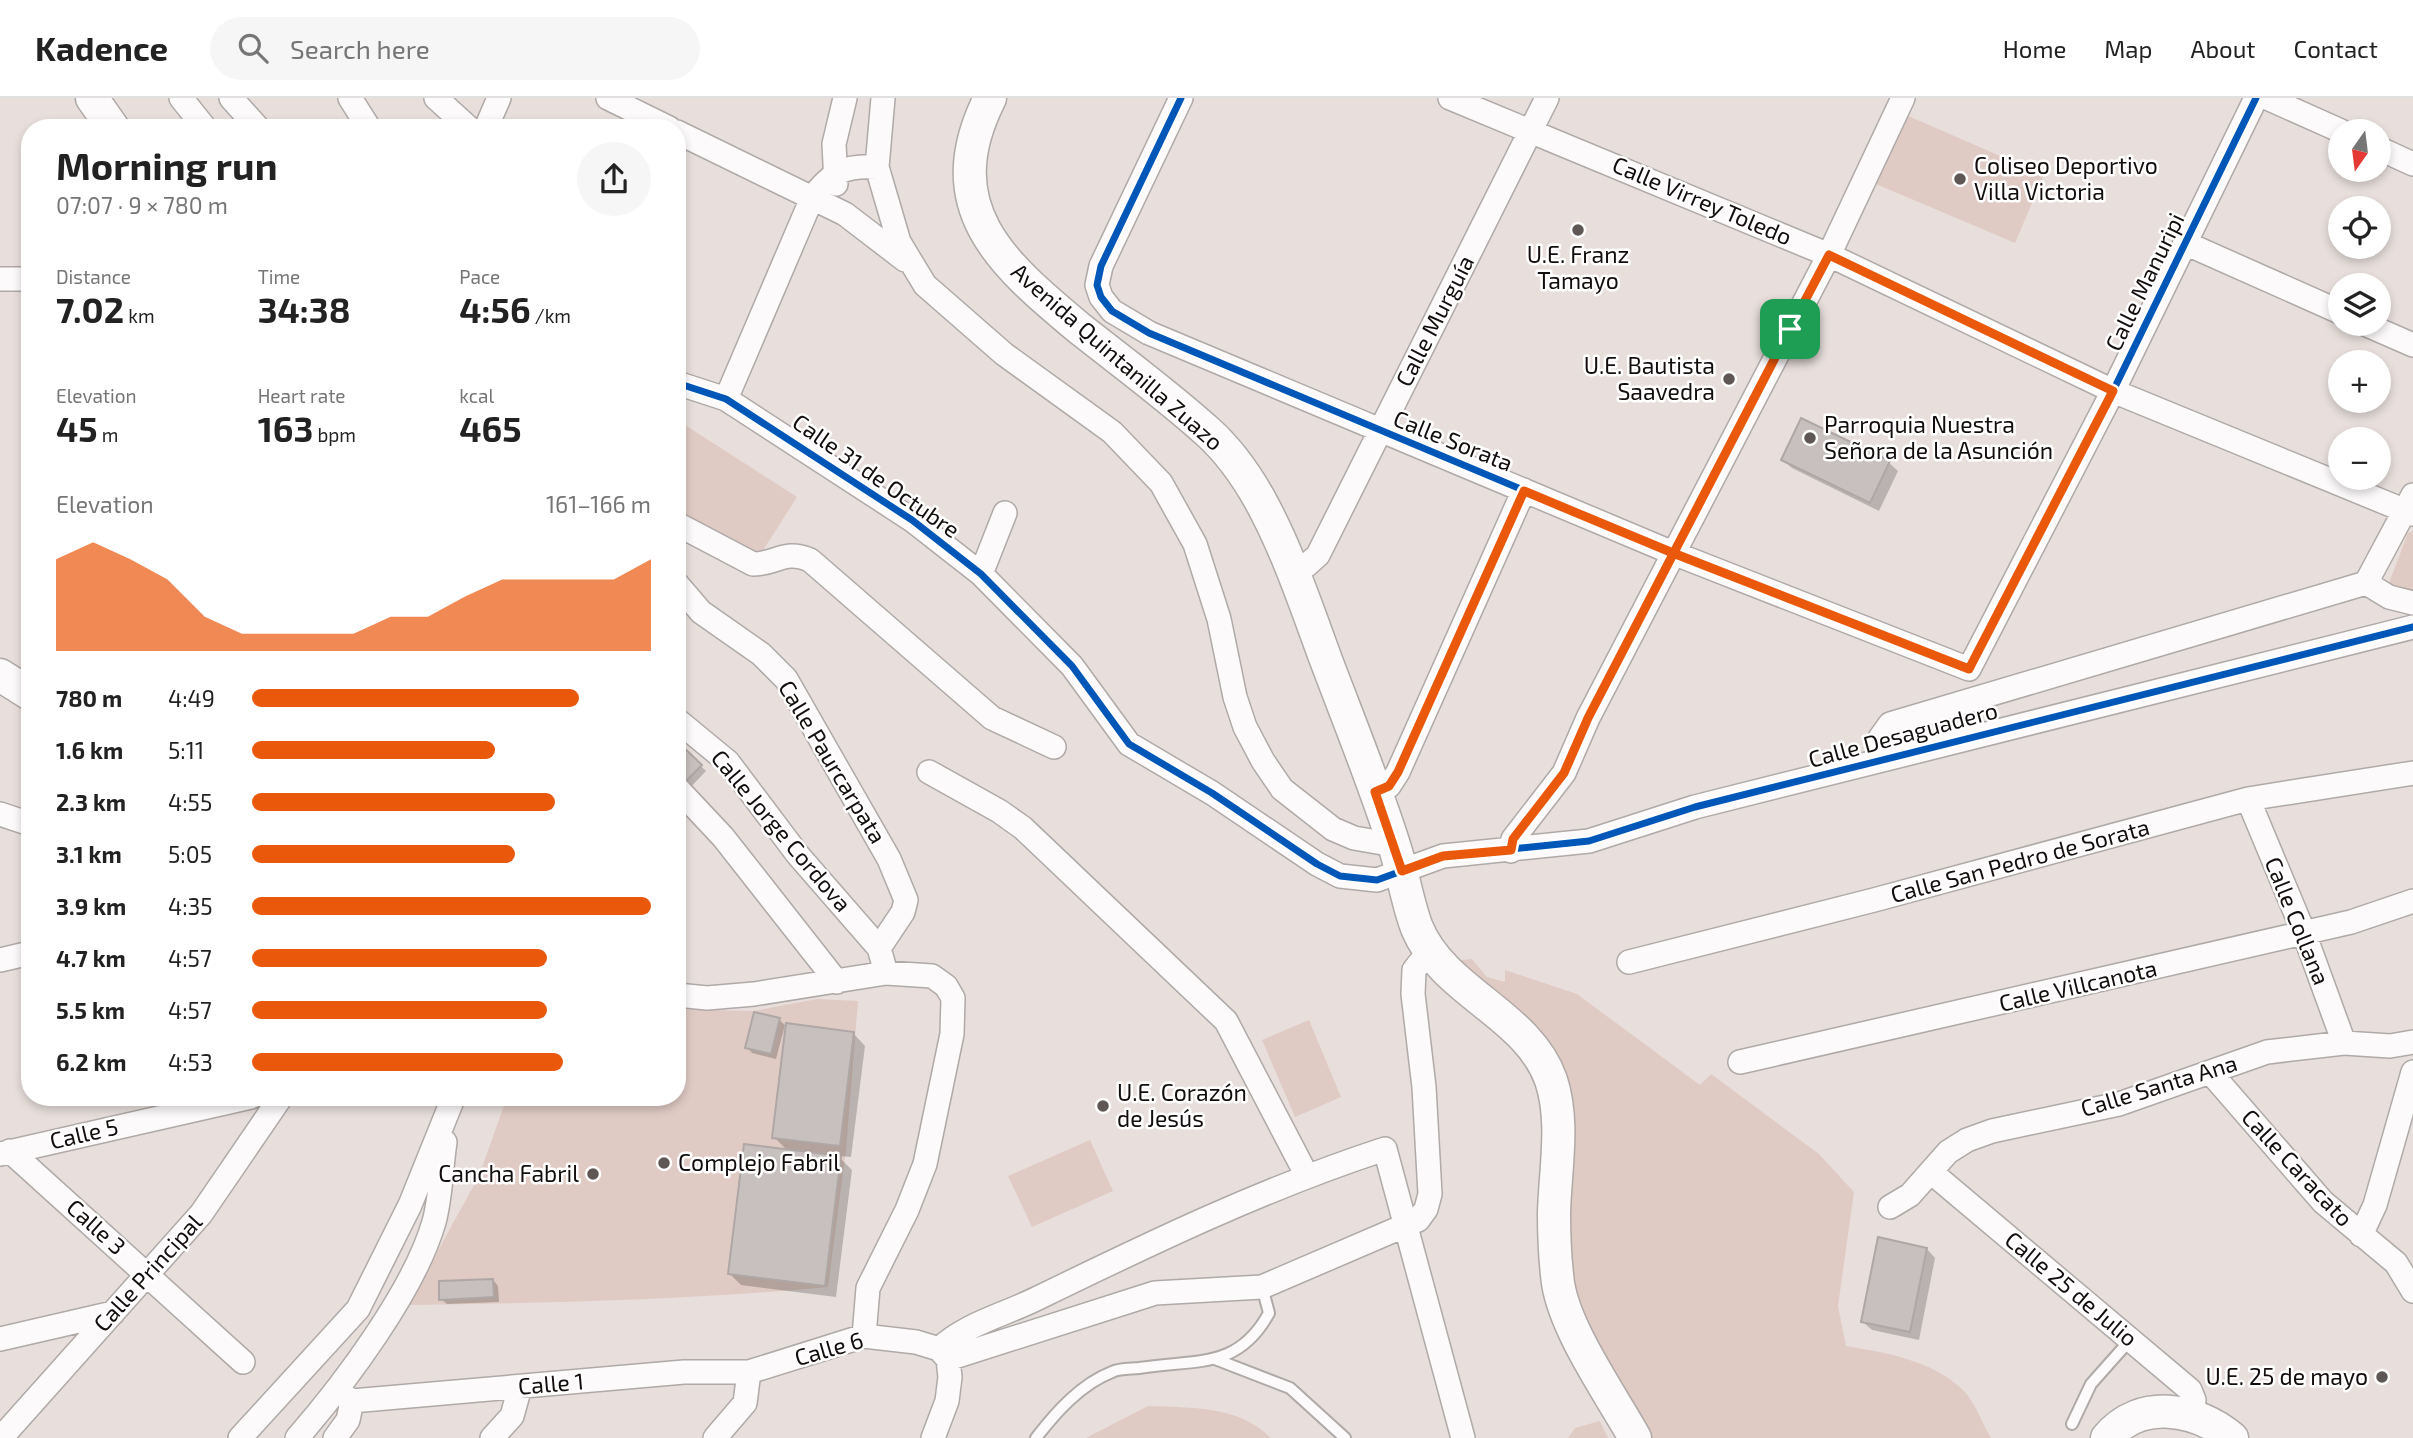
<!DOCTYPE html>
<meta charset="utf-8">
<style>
:root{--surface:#fff;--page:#f6f6f6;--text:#222;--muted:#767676;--line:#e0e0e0;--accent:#ea580c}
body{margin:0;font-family:"Exo 2",sans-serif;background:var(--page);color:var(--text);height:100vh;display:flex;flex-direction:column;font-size:26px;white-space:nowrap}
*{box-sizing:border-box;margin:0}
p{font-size:23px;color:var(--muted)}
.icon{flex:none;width:38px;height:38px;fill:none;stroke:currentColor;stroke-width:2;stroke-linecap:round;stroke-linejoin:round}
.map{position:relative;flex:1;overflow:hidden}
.side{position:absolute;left:21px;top:21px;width:665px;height:987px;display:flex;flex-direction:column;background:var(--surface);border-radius:28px;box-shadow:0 4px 10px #0003}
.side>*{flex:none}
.needle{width:46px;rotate:194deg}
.fabs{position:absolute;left:2328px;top:21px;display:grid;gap:14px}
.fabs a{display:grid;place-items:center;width:63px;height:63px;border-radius:50%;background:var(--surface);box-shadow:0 4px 10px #0003;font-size:35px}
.pin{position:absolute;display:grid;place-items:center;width:60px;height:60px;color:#fff;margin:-30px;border-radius:14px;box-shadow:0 4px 10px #0006}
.round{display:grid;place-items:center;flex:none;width:74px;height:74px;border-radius:37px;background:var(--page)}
.headline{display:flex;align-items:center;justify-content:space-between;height:119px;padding:0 35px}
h1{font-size:38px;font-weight:700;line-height:52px}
.metrics{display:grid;grid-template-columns:repeat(3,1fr);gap:10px;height:119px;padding:7px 35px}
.metrics div{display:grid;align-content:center}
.metrics b{font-size:35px;font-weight:700}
.metrics small{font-size:19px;font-weight:400}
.metrics p{font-size:19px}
.chart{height:196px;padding:14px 35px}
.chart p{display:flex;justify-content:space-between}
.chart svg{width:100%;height:126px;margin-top:7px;fill:var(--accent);opacity:.7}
ul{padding:0 35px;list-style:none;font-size:23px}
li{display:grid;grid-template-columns:112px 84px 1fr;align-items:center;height:52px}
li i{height:18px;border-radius:9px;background:var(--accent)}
header{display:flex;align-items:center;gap:42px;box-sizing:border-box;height:98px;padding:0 35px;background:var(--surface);border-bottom:2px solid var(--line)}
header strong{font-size:33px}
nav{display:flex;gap:38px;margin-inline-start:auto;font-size:24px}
.search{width:490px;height:63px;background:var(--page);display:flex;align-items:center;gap:18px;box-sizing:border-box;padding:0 24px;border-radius:38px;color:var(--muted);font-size:26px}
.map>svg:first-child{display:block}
.green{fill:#e0cac4}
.shadow{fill:#0003}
.building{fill:#c8c0be;stroke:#aea7a6;stroke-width:2}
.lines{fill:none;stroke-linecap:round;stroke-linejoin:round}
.lane-casing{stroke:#afa9a7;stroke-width:14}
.street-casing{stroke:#afa9a7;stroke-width:26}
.secondary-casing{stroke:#afa9a7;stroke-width:35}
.lane{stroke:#fcfafa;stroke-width:10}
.street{stroke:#fcfafa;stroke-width:23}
.secondary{stroke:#fcfafa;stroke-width:32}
.cycleway-casing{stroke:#fff;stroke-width:11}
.cycleway{stroke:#0057b8;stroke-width:7}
.route-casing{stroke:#fff;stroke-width:14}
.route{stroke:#ea580c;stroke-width:9}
.poi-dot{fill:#5e5755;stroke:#fff;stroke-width:2.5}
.labels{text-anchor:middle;stroke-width:5;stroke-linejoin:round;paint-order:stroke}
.poi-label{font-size:23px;fill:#130e0d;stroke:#fff;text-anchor:start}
.street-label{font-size:23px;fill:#130e0d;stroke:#fff}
</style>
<header>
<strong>Kadence</strong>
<div class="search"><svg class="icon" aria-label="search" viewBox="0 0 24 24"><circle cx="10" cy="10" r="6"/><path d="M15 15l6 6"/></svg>Search here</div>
<nav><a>Home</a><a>Map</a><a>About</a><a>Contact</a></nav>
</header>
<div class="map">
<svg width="2413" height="1340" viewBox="0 0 2413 1340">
<rect width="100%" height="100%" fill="#e8dfdc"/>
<path class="green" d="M1906 17 2044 77 2015 145 1876 86Z
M682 325 797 399 755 465 677 415V333Z
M2413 433V495L2397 494 2389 485 2408 435Z
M1472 861 1487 879 1505 884V872L1577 896 1700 987 1711 976 1819 1056 1854 1094 1838 1208 1846 1248C1887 1255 1932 1262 1963 1292 1975 1303 1982 1326 1991 1340H1644L1616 1289 1576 1200 1567 1110 1568 1018 1494 896 1460 862Z
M817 901 858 903 846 1052 828 1189C688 1202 549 1205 408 1207L479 1078 507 999H677V911L753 913Z
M1309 922 1341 999 1295 1019 1262 942Z
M1090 1042 1113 1093 1032 1129 1008 1078Z
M1148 1308C1192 1310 1238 1307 1271 1340H1086Z
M1600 1323 1608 1340H1568L1575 1330Z"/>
<path class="shadow" d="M1802 322 1889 365 1898 373 1879 413 1792 370 1783 362Z
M677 645 706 673 687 693Z
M779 922 785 927 776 961 752 955 747 949Z
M854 936 865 948 851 1059 838 1058 852 1072 836 1199 741 1187 729 1175 788 1053 774 1039Z
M1927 1151 1935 1160 1919 1242 1872 1232 1863 1224Z
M493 1182 498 1188 499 1204 447 1206 441 1201Z"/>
<path class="building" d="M1801 320 1890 363 1870 405 1781 362Z
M677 643 702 667 680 689 677 686Z
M754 914 780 920 771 956 745 950Z
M786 925 854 934 840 1048 772 1040Z
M744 1046 841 1058 825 1188 728 1176Z
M1878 1139 1927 1150 1910 1234 1861 1224Z
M493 1181 494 1199 439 1202V1183Z"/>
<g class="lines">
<g class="lane-casing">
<path id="lane" d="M1215 1261 1290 1290 1345 1340
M2072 1326 2091 1286 2131 1241
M1036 1340C1056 1314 1081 1286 1112 1274 1120 1270 1131 1271 1139 1270 1196 1261 1238 1272 1269 1215L1262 1189"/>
</g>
<g class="street-casing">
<path id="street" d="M181 0 205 30
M231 0 258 30
M350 0 369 30
M436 0 469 30
M608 0 669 30
M883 0 877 69 899 144 925 187 1004 256 1112 334 1161 385 1195 446 1219 521 1235 599 1245 629 1263 663 1282 691 1333 731 1354 740 1394 747
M1181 0 1101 168 1097 187 1101 199 1112 213 1149 235 1673 455 1969 571 2113 293 2256 0
M1450 0 1829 157 2113 293 2413 416
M2267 0 2341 33
M486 30 499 0
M677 34 845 116 905 162
M2378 50 2413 66
M836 86 834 46 845 0
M2185 145 2340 214
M0 181H30
M2365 226 2413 247
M677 285 726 301 912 422 981 476 1072 568 1129 646 1212 695 1317 766 1340 778 1377 782 1443 758 1589 743 1695 709 2413 529
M726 301 812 100C832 74 844 67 877 69
M677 426 753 466C777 466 784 451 810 462L992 620 1054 649
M1293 473 1307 467 1318 457 1547 0
M981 476 1005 415
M2366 485 2413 397
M2366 485 2389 499 2413 505
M677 486 701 514 761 556 786 581 889 761 906 802 903 814 879 850 886 875
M677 622 728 664 798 757 879 850
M1885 660 1880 640 1890 626 2366 485
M929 674 999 713 1023 730 1226 923 1306 1076
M677 690 723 739 837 884
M1375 694 1389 688 1398 674 1524 392
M2248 701 2304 835 2344 945
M0 716 30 726
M1511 753 1513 741 1564 675 1588 620 1829 157 1903 0
M0 862 30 855
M1629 864 1874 802 2248 701 2413 675
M677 897 707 900 754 896 886 875 932 878 946 888 953 900 952 936 925 1066 907 1112 868 1190 864 1238
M1740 964 2351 824 2413 803
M2210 974 2323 1104 2396 1165 2413 1193
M10 1053 243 1264
M0 1056 251 999
M1931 1074 2190 1292 2194 1302 2193 1317
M1890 1109 1910 1097 1948 1054 1967 1042 1992 1033 2119 1006 2267 954 2344 945 2390 948 2413 944
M2361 1137 2375 1107 2413 974
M0 1241 113 1215
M939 1251C967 1225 1004 1217 1038 1200 1151 1145 1265 1090 1385 1051L1463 1340
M948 1261 1155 1195 1262 1189 1418 1122 1426 1111 1430 1096 1424 989 1413 896 1414 872 1430 852
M338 1293 352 1303 684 1274H749L864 1238 916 1244 939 1251 948 1261 950 1279 947 1303 933 1340
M1 1340 201 1116 281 999
M240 1340 358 1211 410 1107 452 1003
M297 1340C344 1286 414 1193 434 1124 441 1099 441 1070 445 1044
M335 1340 348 1322 352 1303
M492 1340 512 1318 520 1289
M715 1340 745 1305 749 1274"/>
</g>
<g class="secondary-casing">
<path id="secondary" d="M92 0 113 30
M990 0C935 109 1001 165 1079 230 1122 264 1167 297 1208 334 1229 353 1246 377 1260 402 1288 453 1306 508 1326 562 1349 623 1374 684 1394 747 1403 774 1407 804 1417 830 1444 895 1528 916 1551 982 1565 1024 1555 1072 1554 1115 1554 1138 1555 1162 1558 1185 1565 1232 1611 1297 1635 1340
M0 577 30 596
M2107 1340C2140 1300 2196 1310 2232 1340"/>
</g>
<use href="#lane" class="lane"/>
<use href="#street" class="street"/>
<use href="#secondary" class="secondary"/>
<g class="cycleway-casing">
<path id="cycleway" d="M1181 0 1101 168 1097 187 1101 199 1112 213 1149 235 1673 455 1969 571 2113 293 2256 0
M677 285 726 301 912 422 981 476 1072 568 1129 646 1212 695 1317 766 1340 778 1377 782 1443 758 1589 743 1695 709 2413 529"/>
</g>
<use href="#cycleway" class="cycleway"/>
</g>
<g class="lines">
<g class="route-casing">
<path id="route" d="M1790 231 1588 620 1564 675 1513 741 1511 752 1443 758 1402 773 1375 694 1389 688 1398 674 1524 393 1673 455 1969 571 2113 293 1829 157 1790 231"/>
</g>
<use href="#route" class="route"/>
</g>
<g class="poi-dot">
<circle cx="1960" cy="81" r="7"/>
<circle cx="1578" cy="132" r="7"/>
<circle cx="1729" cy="281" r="7"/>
<circle cx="1810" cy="340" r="7"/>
<circle cx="1103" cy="1008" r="7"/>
<circle cx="664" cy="1065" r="7"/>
<circle cx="593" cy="1076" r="7"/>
<circle cx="2382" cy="1279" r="7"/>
</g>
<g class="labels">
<g class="poi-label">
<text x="1974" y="76">Coliseo Deportivo<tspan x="1974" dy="26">Villa Victoria</tspan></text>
<text x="1578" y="165" text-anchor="middle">U.E. Franz<tspan x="1578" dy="26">Tamayo</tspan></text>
<text x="1715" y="276" text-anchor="end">U.E. Bautista<tspan x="1715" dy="26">Saavedra</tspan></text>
<text x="1824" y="335">Parroquia Nuestra<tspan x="1824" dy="26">Señora de la Asunción</tspan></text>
<text x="1117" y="1003">U.E. Corazón<tspan x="1117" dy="26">de Jesús</tspan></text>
<text x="678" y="1073">Complejo Fabril</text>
<text x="579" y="1084" text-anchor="end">Cancha Fabril</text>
<text x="2368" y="1287" text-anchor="end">U.E. 25 de mayo</text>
</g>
<g class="street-label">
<text transform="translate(1702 103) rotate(23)" y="8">Calle Virrey Toledo</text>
<text transform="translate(2145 184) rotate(-64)" y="8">Calle Manuripi</text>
<text transform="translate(1435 223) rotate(-63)" y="8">Calle Murguía</text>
<text transform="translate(1117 259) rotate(41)" y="8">Avenida Quintanilla Zuazo</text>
<text transform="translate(1453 343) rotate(22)" y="8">Calle Sorata</text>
<text transform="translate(876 378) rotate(35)" y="8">Calle 31 de Octubre</text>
<text transform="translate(1903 637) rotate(-15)" y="8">Calle Desaguadero</text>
<text transform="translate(832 664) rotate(59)" y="8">Calle Paurcarpata</text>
<text transform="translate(781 733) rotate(50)" y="8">Calle Jorge Cordova</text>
<text transform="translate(2020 763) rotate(-15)" y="8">Calle San Pedro de Sorata</text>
<text transform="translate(2297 823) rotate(68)" y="8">Calle Collana</text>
<text transform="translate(2078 888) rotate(-13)" y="8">Calle Villcanota</text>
<text transform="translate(2159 988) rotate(-17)" y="8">Calle Santa Ana</text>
<text transform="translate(84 1036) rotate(-13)" y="8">Calle 5</text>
<text transform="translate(2297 1070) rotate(47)" y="8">Calle Caracato</text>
<text transform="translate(96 1129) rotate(42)" y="8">Calle 3</text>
<text transform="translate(148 1175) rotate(-48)" y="8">Calle Principal</text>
<text transform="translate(2071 1191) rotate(40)" y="8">Calle 25 de Julio</text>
<text transform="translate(829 1251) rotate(-16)" y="8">Calle 6</text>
<text transform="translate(551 1286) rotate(-5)" y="8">Calle 1</text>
</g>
</g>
</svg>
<div class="fabs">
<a><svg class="needle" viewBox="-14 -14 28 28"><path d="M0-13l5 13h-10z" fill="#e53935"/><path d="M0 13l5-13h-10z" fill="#767676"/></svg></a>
<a><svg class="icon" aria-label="locate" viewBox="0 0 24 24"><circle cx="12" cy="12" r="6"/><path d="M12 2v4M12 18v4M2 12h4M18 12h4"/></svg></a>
<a><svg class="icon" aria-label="layers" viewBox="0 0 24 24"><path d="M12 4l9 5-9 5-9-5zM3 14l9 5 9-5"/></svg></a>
<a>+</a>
<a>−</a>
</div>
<div class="pin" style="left:1790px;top:231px;background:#1e9e55"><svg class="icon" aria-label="arrive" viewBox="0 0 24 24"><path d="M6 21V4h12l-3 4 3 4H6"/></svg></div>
<section class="side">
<div class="headline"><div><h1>Morning run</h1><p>07:07 · 9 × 780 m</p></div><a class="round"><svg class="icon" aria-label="share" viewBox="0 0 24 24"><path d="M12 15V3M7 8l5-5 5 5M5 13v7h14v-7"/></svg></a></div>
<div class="metrics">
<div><p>Distance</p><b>7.02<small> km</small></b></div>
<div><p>Time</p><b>34:38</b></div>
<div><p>Pace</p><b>4:56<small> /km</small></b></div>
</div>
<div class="metrics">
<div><p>Elevation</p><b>45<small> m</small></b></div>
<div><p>Heart rate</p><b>163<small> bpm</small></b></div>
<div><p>kcal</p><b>465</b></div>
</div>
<div class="chart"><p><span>Elevation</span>161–166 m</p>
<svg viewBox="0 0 160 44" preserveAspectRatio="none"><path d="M0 44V12L10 6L20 12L30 19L40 32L50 38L60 38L70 38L80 38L90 32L100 32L110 25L120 19L130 19L140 19L150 19L160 12V44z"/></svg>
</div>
<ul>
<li><b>780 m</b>4:49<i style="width:82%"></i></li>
<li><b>1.6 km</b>5:11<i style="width:61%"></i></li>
<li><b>2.3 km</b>4:55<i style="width:76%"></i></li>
<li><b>3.1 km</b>5:05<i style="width:66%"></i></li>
<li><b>3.9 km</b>4:35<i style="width:100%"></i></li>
<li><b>4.7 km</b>4:57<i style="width:74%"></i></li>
<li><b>5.5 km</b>4:57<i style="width:74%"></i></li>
<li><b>6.2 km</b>4:53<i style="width:78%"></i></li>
</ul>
</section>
</div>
